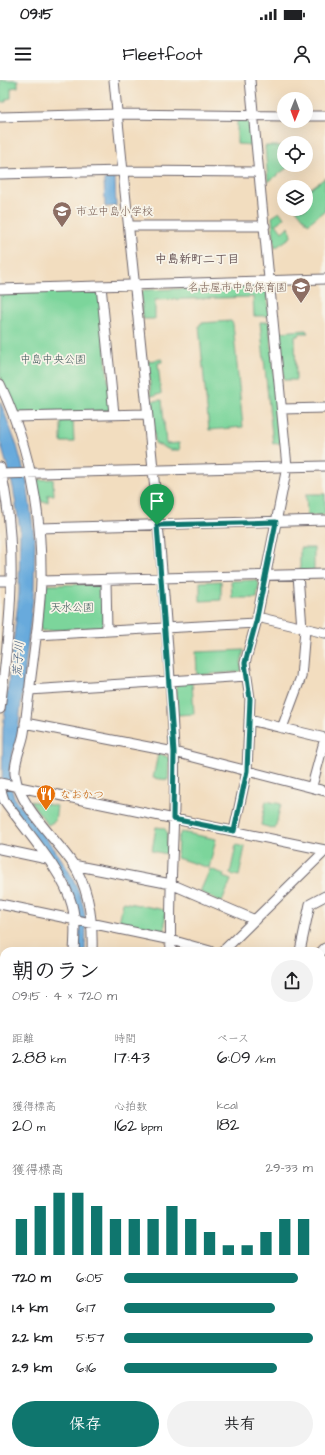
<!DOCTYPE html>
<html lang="ja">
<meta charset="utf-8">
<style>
:root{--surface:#fff;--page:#f2f2f2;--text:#202124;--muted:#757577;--accent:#0f766e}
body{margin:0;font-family:"Architects Daughter","Klee One",sans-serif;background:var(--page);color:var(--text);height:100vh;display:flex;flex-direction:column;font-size:15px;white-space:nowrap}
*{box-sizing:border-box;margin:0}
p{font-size:13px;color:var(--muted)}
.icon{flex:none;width:22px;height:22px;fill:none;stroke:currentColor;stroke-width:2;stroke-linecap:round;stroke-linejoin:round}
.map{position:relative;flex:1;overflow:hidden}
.panel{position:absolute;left:0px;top:867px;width:325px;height:508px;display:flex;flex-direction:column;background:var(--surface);border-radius:12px 12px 0 0;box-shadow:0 4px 16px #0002}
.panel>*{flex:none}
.needle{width:26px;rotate:181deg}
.buttons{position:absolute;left:277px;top:12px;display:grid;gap:8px}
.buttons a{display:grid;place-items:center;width:36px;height:36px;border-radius:50%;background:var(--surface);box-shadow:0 4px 16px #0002;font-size:20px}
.pin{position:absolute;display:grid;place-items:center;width:34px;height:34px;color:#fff;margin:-41px -17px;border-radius:50% 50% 50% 0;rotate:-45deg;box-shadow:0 0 4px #0007}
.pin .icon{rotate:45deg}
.round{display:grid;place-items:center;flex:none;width:42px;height:42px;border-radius:21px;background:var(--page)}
.summary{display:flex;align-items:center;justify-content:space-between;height:68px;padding:0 12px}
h1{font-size:22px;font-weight:600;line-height:30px}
.stats{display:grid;grid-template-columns:repeat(3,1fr);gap:6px;height:68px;padding:4px 12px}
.stats div{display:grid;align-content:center}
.stats b{font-size:17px;font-weight:600}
.stats small{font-size:11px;font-weight:400}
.stats p{font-size:11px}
.chart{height:112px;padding:8px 12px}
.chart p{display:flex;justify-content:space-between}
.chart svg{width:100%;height:72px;margin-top:4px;stroke:var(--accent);stroke-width:6}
.primary-button{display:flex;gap:8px;margin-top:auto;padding:8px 12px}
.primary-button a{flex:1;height:46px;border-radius:24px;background:var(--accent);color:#fff;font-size:16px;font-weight:600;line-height:46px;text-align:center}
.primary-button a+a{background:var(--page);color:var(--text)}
ul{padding:0 12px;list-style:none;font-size:13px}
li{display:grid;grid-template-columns:64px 48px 1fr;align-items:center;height:30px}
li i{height:10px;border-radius:5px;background:var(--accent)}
.status{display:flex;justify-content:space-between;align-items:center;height:28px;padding:0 20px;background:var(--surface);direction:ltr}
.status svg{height:11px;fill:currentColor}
header{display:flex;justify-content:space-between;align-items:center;height:52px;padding:0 12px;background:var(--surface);font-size:18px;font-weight:600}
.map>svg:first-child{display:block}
.green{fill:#7bd59b;stroke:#4e7c6b}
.water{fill:#68aadc;stroke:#45668c}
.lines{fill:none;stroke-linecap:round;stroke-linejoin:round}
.minor-casing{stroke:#6b6369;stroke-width:11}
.minor{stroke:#fff;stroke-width:9}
.route-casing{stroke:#fff;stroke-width:8}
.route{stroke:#0f766e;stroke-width:5}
.labels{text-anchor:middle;stroke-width:3.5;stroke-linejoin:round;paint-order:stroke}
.education-label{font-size:11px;fill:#785e54;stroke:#f7f3e8;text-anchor:start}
.park-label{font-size:11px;fill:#3d5858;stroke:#f7f3e8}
.food-label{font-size:11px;fill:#c56008;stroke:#f7f3e8;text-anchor:start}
.neighbourhood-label{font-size:12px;font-weight:bold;fill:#655254;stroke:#f7f3e8}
.water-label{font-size:12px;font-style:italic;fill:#3e587b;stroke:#f7f3e8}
</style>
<div class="status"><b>09:15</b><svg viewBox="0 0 49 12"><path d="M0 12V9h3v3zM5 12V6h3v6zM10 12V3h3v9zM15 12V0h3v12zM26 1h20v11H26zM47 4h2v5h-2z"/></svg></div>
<header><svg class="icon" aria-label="menu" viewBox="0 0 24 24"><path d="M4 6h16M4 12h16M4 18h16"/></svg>Fleetfoot<svg class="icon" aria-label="person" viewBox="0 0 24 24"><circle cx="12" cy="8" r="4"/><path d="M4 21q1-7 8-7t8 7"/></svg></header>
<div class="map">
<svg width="325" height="1375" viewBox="0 0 325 1375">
<rect width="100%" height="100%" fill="#f7f3e8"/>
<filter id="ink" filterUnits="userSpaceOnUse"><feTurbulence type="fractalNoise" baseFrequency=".025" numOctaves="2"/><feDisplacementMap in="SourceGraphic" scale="8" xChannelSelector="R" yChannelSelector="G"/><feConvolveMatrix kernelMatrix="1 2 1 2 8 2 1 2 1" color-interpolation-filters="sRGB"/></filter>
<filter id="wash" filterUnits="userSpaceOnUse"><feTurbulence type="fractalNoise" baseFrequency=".012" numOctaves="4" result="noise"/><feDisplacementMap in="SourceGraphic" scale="16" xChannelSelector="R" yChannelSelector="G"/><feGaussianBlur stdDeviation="0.9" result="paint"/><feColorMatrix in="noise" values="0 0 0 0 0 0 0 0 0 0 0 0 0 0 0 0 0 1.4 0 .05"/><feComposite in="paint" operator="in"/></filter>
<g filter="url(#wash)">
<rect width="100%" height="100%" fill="#f2ddbf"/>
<path class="green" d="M0 0H18V7L11 8V18L6 19V22H0Z
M237 40H245L250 43 252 65 237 64Z
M265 66H284V85H291L268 102Z
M325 98V130L308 144 296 129H306V112Z
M280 132 284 138 276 144 282 152 289 146 291 157 275 168 272 137Z
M266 206 269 236H254L253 217 155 220V239H143L141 213 144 210Z
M96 209 99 211 111 328 108 331 21 333 16 331 0 296V212Z
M231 241 233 244 243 347 209 350 199 246 201 243Z
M260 242H269L281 363 273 364Z
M306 250 308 253H300L299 256H295L296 300H284L279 252Z
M162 279V282L158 283 161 314 151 316 148 281Z
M162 320 166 364 179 363 180 370H170L155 363 151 321Z
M61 339H73L74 362H61Z
M53 399 54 415H48V422H41L36 400Z
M306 414H325V435L307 436Z
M300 468H314V491H300Z
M257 500 259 504 257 518H232L231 501Z
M221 501V520L200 521V502Z
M101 504 104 505V544L102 547 42 551 40 548 44 508 46 505Z
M244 570 241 583V589L239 592 197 595 196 572Z
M192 602 194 634 177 635 176 606 177 603Z
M158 674 166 676 169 679 168 700 153 698Z
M30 721 57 726 55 741 48 745Z
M266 721 281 724 275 749 261 745Z
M156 747 164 748 167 752V774L152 771Z
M181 752 216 759 209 788 177 778 178 758Z
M236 765 245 767 239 796 230 794Z
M210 789 224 794 223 797 231 800 222 822 200 812Z
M123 822 165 830V850L161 852 119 843Z"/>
<path class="water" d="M104 99H115L116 126 105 127Z
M0 321 17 366 27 402 35 463 34 509 18 651 10 685 11 708 15 719C39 751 73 785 83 825 87 840 86 856 85 871H78L79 841 74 818 66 800 8 720 2 708 3 648 19 513 20 449 13 407 0 361Z"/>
</g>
<g filter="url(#ink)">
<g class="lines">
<g class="minor-casing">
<path id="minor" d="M114 0C135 223 163 446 174 669 177 736 168 804 171 871
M306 36H325
M0 37 118 34 284 36
M0 94 123 91 259 92
M129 146H265
M101 206 114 334
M0 209 325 199
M0 304C29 365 42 432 41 500 40 538 33 576 29 614 27 627 26 640 24 653 22 666 14 680 15 694 19 727 55 757 73 784 90 810 93 841 92 871
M282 329 325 328
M15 337 147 334
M0 387C19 466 10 548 0 629
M0 394 325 386
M39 448 325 440
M298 495 302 548
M106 500 107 551
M0 501H12
M41 501 325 494
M257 537 325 553
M36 555 256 543
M29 610 247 596
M249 640 325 658
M25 643 174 672 325 711
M282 648 301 597 305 549
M0 703 325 770
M312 706 325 658
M0 707 4 720C25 750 63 791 72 825 76 840 75 856 74 871
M234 751 247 691 250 619 245 583 256 543 287 387 250 0
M0 769 47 779
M73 785 171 804 255 840
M0 824 171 860 210 871
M223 871 325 771
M300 871 310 824 325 816
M321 872 325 868
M0 898H4
M0 954 4 955
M0 1008 4 1009
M321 1018 325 1020
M321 1065H325
M0 1099 4 1095
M0 1140H4
M321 1169 325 1091
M4 1170V1202
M0 1266H4
M321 1278H325
M0 1317H4
M321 1332H325
M11 1371V1375
M125 1371H134
M319 1371 320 1375
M150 1372 215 1375"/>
</g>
<use href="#minor" class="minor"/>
</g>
</g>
<g class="lines" filter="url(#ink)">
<g class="route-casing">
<path id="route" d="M276 442 256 542 245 583 250 619 247 691 234 751 173 739 174 672 157 445Z"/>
</g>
<use href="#route" class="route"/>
</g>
<defs>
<g id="school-pin" transform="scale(1)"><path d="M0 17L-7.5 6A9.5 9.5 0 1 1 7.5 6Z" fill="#8d6e63" stroke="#f7f3e8"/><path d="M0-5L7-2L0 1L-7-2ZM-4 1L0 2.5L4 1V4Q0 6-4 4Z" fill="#fff"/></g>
<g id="restaurant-pin" transform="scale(1)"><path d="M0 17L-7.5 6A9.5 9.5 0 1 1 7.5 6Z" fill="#e8710a" stroke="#f7f3e8"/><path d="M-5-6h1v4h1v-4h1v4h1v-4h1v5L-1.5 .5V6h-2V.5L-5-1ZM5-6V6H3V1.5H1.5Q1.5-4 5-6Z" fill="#fff"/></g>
</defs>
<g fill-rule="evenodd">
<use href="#school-pin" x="62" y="131"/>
<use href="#school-pin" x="301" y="207"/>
<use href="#restaurant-pin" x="46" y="714"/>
</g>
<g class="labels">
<g class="education-label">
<text x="76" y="135">市立中島小学校</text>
<text x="287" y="211" text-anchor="end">名古屋市中島保育園</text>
</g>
<g class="park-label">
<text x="53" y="283">中島中央公園</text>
<text x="72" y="531">天水公園</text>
</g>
<g class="food-label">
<text x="60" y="718">なおかつ</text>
</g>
<g class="neighbourhood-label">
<text x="197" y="183">中島新町二丁目</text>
</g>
<g class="water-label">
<text transform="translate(18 579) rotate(-85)" y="4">荒子川</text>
</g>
</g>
</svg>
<div class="buttons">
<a><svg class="needle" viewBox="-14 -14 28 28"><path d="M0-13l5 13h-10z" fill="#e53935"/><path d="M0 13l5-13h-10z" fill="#757577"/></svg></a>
<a><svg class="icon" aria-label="locate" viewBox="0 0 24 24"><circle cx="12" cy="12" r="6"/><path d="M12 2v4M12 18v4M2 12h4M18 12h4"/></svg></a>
<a><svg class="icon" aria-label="layers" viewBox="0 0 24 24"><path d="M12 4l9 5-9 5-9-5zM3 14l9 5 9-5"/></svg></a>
</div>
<div class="pin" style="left:157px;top:445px;background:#1e9e55"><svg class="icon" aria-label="arrive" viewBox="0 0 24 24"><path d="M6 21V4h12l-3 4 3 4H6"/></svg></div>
<section class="panel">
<div class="summary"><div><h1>朝のラン</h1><p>09:15 · 4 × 720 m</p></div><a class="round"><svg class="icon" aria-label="share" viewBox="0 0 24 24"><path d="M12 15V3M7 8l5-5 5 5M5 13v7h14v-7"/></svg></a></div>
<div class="stats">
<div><p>距離</p><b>2.88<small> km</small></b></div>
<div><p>時間</p><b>17:43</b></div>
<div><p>ペース</p><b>6:09<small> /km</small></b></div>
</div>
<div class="stats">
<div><p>獲得標高</p><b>20<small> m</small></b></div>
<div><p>心拍数</p><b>162<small> bpm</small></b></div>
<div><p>kcal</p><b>182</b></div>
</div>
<div class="chart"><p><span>獲得標高</span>29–33 m</p>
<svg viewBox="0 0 160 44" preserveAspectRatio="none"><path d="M5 44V22M15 44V14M25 44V6M35 44V6M45 44V14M55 44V22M65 44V22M75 44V22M85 44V14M95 44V22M105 44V30M115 44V38M125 44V38M135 44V30M145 44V22M155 44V22"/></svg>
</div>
<ul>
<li><b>720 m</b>6:05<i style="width:92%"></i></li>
<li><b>1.4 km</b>6:17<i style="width:80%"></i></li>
<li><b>2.2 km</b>5:57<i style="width:100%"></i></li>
<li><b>2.9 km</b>6:16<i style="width:81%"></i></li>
</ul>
<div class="primary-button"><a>保存</a><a>共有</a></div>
</section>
</div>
